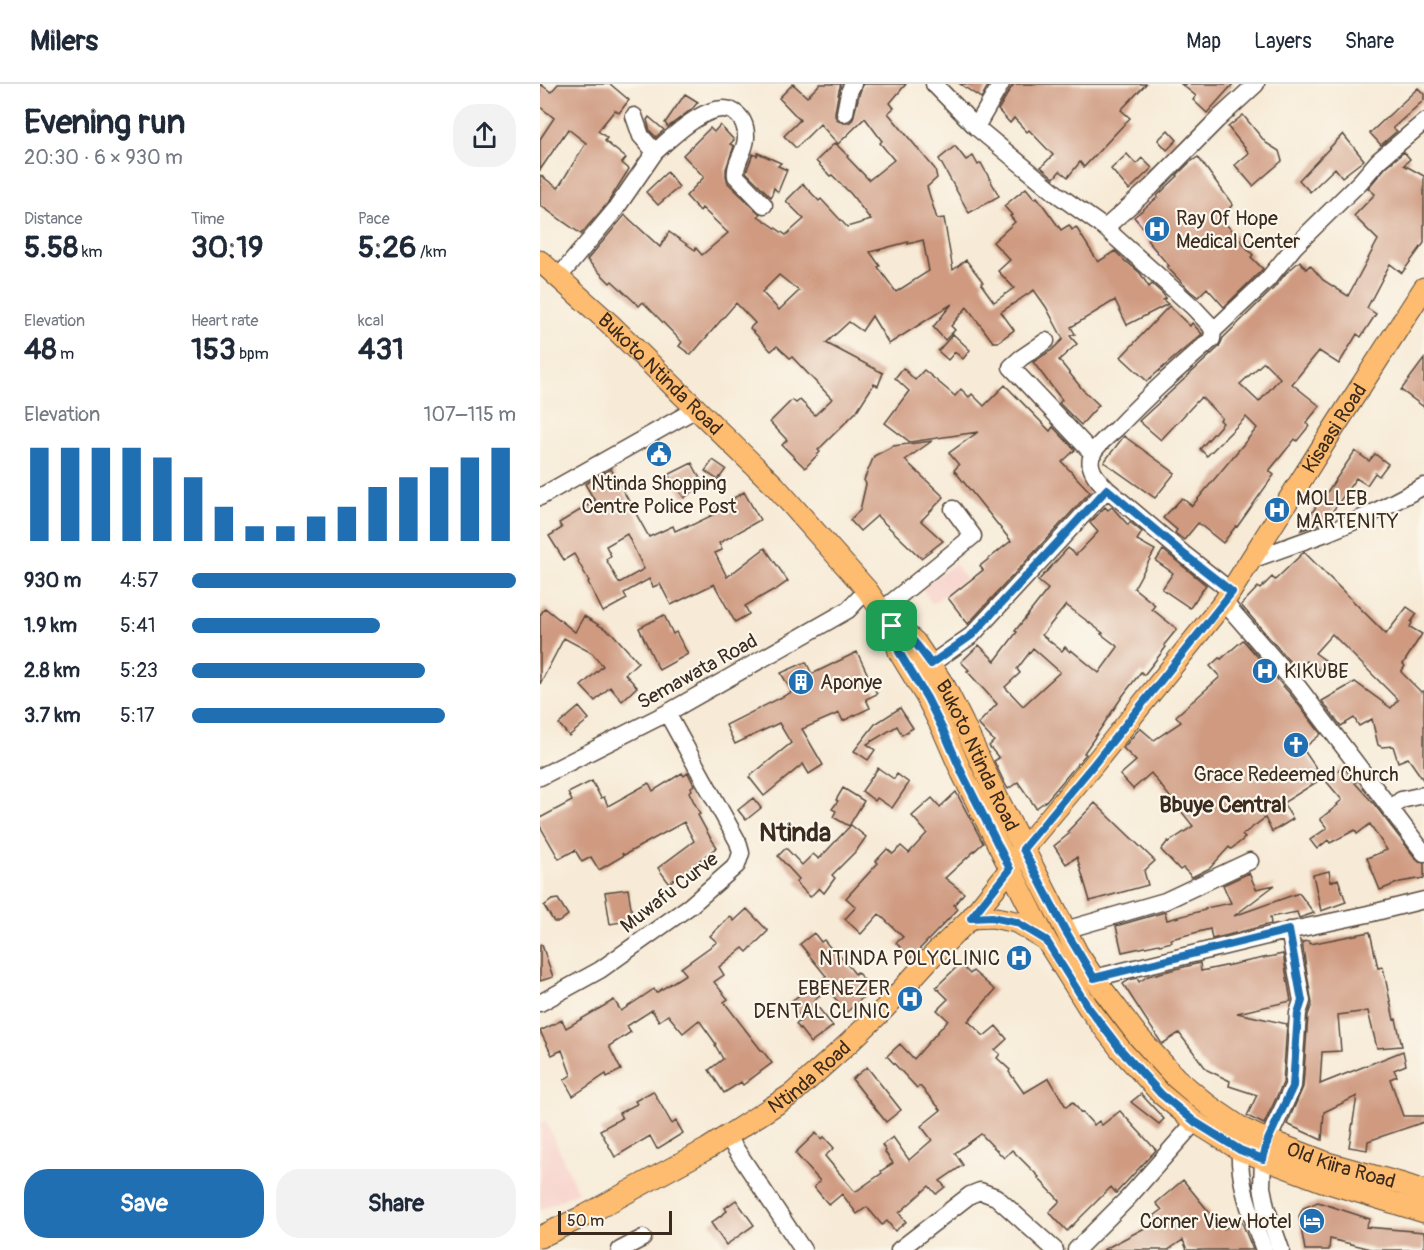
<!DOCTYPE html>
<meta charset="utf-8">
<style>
:root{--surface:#fff;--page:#f2f2f3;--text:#1f2937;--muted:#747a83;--line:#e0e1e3;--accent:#1f6fb2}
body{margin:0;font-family:Pangolin,sans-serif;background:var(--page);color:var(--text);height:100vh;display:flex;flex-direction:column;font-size:22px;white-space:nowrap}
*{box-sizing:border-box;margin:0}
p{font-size:20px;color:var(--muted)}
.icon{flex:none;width:33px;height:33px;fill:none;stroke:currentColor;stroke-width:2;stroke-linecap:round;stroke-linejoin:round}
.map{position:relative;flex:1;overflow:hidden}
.panel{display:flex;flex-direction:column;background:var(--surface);width:540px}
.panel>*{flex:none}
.scale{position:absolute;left:18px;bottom:15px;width:114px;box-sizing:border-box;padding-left:6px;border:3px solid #3b2a1e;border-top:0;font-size:16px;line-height:21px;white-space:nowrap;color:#3b2a1e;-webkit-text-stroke:4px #fbf7ec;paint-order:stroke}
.pin{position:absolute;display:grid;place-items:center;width:51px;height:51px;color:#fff;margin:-26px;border-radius:12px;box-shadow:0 3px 9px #0006}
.round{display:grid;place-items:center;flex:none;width:63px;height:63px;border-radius:24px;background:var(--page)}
.head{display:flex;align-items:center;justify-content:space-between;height:102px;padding:0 24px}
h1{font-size:33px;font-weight:700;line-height:45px}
.figures{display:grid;grid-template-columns:repeat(3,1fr);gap:9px;height:102px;padding:6px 24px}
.figures div{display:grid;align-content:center}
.figures b{font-size:30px;font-weight:700}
.figures small{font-size:16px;font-weight:400}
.figures p{font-size:16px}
.chart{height:168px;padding:12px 24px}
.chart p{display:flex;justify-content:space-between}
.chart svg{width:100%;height:108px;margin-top:6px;stroke:var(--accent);stroke-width:6}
.button{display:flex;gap:12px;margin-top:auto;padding:12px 24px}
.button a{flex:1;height:69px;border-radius:24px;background:var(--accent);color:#fff;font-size:24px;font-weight:700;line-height:69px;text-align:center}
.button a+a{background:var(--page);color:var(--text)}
ul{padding:0 24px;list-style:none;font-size:20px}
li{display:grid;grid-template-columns:96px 72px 1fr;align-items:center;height:45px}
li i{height:15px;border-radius:8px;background:var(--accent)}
header{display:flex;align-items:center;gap:36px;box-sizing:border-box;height:84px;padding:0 30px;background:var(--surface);border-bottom:2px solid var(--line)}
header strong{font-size:28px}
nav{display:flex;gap:33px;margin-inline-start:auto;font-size:21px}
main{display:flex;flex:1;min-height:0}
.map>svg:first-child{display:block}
.built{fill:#f7d0c9}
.building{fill:#cf9a80;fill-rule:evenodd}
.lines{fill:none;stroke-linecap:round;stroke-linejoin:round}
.minor-casing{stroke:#57473a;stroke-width:19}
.major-casing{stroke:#57473a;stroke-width:23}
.minor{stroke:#fff;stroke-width:16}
.major{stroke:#fdbc6f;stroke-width:21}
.route-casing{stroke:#fff;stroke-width:12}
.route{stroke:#1f6fb2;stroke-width:8}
.labels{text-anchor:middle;stroke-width:4.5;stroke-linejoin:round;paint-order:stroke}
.poi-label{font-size:20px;fill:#3b2a1e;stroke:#fbf7ec;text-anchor:start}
.street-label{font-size:20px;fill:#3b2a1e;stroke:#fbf7ec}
.quarter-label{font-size:22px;font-weight:bold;fill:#3b2a1e;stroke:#fbf7ec}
.district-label{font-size:26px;font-weight:bold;fill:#3b2a1e;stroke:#fbf7ec}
</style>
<header>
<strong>Milers</strong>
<nav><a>Map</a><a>Layers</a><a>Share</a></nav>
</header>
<main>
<section class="panel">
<div class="head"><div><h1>Evening run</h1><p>20:30 · 6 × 930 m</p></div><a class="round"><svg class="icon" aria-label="share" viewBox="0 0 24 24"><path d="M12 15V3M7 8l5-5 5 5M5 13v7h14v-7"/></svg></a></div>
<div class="figures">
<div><p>Distance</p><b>5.58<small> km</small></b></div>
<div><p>Time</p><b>30:19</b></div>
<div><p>Pace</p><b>5:26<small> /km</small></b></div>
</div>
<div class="figures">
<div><p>Elevation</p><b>48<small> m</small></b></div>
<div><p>Heart rate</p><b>153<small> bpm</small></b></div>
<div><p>kcal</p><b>431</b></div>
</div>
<div class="chart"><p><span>Elevation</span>107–115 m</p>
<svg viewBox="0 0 160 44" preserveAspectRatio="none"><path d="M5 44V6M15 44V6M25 44V6M35 44V6M45 44V10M55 44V18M65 44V30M75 44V38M85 44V38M95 44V34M105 44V30M115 44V22M125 44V18M135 44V14M145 44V10M155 44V6"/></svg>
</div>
<ul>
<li><b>930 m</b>4:57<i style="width:100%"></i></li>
<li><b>1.9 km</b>5:41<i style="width:58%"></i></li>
<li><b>2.8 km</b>5:23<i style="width:72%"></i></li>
<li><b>3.7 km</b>5:17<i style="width:78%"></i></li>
</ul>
<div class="button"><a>Save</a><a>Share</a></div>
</section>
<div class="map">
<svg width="884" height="1166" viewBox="0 0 884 1166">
<rect width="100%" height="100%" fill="#fbf7ec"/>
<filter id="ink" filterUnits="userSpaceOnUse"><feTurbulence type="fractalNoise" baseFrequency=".0167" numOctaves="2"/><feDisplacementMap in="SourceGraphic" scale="12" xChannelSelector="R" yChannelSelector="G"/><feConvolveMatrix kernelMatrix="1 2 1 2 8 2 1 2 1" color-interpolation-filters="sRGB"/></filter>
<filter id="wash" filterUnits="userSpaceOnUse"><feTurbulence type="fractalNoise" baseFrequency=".008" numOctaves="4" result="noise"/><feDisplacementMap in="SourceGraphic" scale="24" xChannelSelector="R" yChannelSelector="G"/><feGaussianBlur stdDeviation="1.35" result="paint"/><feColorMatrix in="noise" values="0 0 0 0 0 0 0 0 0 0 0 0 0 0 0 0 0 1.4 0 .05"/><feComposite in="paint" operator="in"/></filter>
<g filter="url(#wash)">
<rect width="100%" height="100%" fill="#f7ead6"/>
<path class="built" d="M612 112 649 154 623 178 585 136Z
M415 480 426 495 392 520 382 504 391 496Z
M6 1037 38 1108 0 1126V1040Z"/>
<g id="blocks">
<path class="building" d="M0 0 11 8 18 0H70L89 16 79 29 75 26 58 47 67 54 65 57 86 74 82 79 89 85 67 120 41 150 0 121V91L18 104 46 59 28 45 0 86V55L14 34 0 23Z
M253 0 267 13 280 0H301L299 6 295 28V32L298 37 304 39H309L313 35 319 11 323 0H366L350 19 354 24 348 29 395 85 397 94 387 103 397 135 404 134 413 186 426 176 443 198 441 200 454 218 474 204 458 187 470 176 453 158 475 138 470 132 472 131 464 122 486 104 495 115 497 113 521 146 529 141 532 146 536 143 558 178 575 167 586 178H587L600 189 609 203 612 200 623 210 626 214 623 216 628 220 587 241 575 216 531 243 535 250 530 252 537 260 519 276 543 306 559 321 541 341 519 319 522 316 493 278 512 266 523 255 506 223 494 206 461 228 474 246 458 258H453L427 223 411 242 415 246 405 256 393 243 412 220 349 260 332 232 322 247 309 238 286 259 343 289 338 302 334 300 316 328 278 366 280 368 265 384 242 361 247 356 230 338 252 316 256 319 260 316 275 331 292 315 252 273 250 274 237 262 231 267 210 244 215 239 196 219 151 271 139 262 142 258 103 218 99 222 72 197 70 199 47 176 85 131 120 163 129 148 155 166 156 164 162 171 188 149 162 124 160 127 146 112 164 93 143 71 170 44 174 48 180 41 194 56 190 60 194 62 186 85V92L188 99 220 130 218 132 246 151 264 135 246 117 263 100 279 117 281 115 307 143 331 136 311 110 292 91 290 92 276 77 295 59 308 72 307 73 329 96 354 76 340 59 342 57 325 34 298 60 280 40 256 64 244 52 260 36 239 14ZM383 156 389 187 356 208 338 183 340 182 330 168 368 158V160ZM239 191 259 207 239 226 222 208Z
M420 0H449L441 14Z
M474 0H606L581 26 590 34 544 83 540 78 528 93 520 87 514 94 501 83 513 71 489 46 487 48 474 34 470 39 458 26 471 4Z
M641 0H693L667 29 653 16 656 12Z
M878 4 884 10V16L853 44 857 47 841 61 830 49Z
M145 10 158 18 153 24 128 43 125 39Z
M703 31 726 59 739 67 742 77 713 102 695 81 709 69 688 43Z
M109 33 124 46 116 53 110 47 107 36Z
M628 46 637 56 627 66 618 56Z
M803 50 824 76 802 93 795 84 770 108 759 96Z
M415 62 426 76 433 72 438 81 441 79 459 112 429 129 399 75Z
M864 68 870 75 864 81 884 92V159L862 189 850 180 827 224 836 230 821 253 817 250 799 280 779 267 752 300 780 322 766 339 769 342 757 357 755 355 729 387 734 391 697 443 696 442 683 459 658 439 644 456 635 449 637 446 623 434 642 414 652 422 717 344 706 333 667 372 660 365 683 339 680 336 682 334 661 313 621 356 599 337 679 263 683 254 734 204 746 189 760 177 766 185 770 181 783 196 808 212 838 156 814 132 835 110 828 104 846 83ZM724 278 740 294 719 318 700 300Z
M218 69 241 79 238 82 247 86 238 108 234 104 231 113 206 88 213 70 217 72Z
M587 70 596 80 602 74 612 84 589 106 571 85Z
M658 73 693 121 679 132 713 171 711 173 723 185 684 223 667 204 658 213 650 207 627 183 629 182 607 156 611 153 594 133 618 113 617 112 638 92 637 91 649 79Z
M127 88 139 103 118 121 106 108Z
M629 222 650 242 652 239 662 250 607 297 581 273Z
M413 250 430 266 423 275 415 268 408 276 398 267Z
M884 275V323L861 306Z
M363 284 375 296 384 286 415 312 421 305 429 313 432 310 444 322 465 301 510 347 513 343 535 366 522 378 550 408 428 540 408 514 443 486 440 482 471 457 414 386 419 381 409 369 438 348 370 358 345 339 369 307 355 294Z
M584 352 635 389 615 414 564 378Z
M392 357 365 376 404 413 381 437 403 457 381 474 337 432 320 447 310 436 320 426 326 400 324 396 334 372 353 362Z
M815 367 829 377 835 370 848 380 839 392 835 389 827 401 816 394 785 438 761 446 780 416 781 417Z
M173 376 186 385 178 396 165 387Z
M152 379 163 400 144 414 128 391Z
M71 385 109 453 133 442 135 447 148 441 146 444 177 429 175 425 204 408 220 436 179 459 182 466 175 469 187 493 225 464 248 497 234 507 233 506 205 522 209 530 195 538 174 500 131 521 120 500 113 503 109 495 84 509 87 515 63 528 48 498 49 497 34 470 24 476 9 452 22 444 19 439 55 417 45 400ZM87 450 104 485 79 499 66 475 71 472 66 462Z
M565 423 568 426 572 423 588 441 590 438 602 448 597 456 615 466 594 504 615 521 612 525 637 545 624 561 626 563 604 591 601 588 584 610 544 669 546 670 506 717 496 724 478 698 468 705 465 700 454 677 459 674 449 662 454 657 438 640 457 620 427 587 429 586 421 578 439 561 455 577 477 548 475 547 508 505 498 497 528 464 536 471 558 448 550 439ZM526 521 563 549 561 550 578 563 559 589 531 566 530 568 525 563 522 567 502 551ZM493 564 520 588 483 622 465 603 480 589 477 585Z
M623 466 666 501 650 524 622 505 633 489 616 477Z
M764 468 846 550 867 523 877 530 871 538 872 539 870 543 882 550 863 580 865 582 861 588 881 608 884 607V697L868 674 858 678 853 662 842 663 838 661 832 635 819 642 814 634 801 642 782 617 815 598 851 624 858 616 792 550 775 569 786 577 779 586 766 577 757 586 701 521 718 503 720 505 732 493 735 496Z
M5 524 35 548 44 532 72 549 98 578 85 590 97 603 82 617 70 603 55 617 41 602 63 582 52 569 24 554 0 600V531Z
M124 531 133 550 136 548 148 570 119 586 99 544Z
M703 556 751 611 781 650 763 665 783 694 743 719 753 735 732 748 725 734 702 751 705 754 691 765 689 763 670 784 652 793 643 784 640 786 621 766 628 757 629 758 653 742 611 689 593 705 580 691 596 677 583 664 600 644 614 656 641 638 636 632 680 593 670 582 679 574 681 575Z
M317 568 337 610 326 615 330 624 303 637 299 629 262 645 283 681 269 690 263 680 224 712 209 693 251 659 239 639 195 660 186 641 252 608 241 589 266 578 272 590Z
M39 623 49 635 29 652 19 640Z
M360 624 373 644 362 651 357 642 327 660 335 666 328 676 316 668H315L314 667 335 640Z
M803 682 816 698 815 699 834 720 876 775 879 778 884 779V794L860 798 840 806 827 774 847 766 830 740 817 750 815 746 790 759 788 756 777 765 770 756 787 744 780 735 798 721 797 720 802 716 786 697Z
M338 684 354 695 357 690 369 699 352 724 337 714 335 717 322 707Z
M142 689 144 692 148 689 154 701 151 703 152 706 149 708 160 730 158 731 170 753 177 763 129 799 118 784 154 757 144 738 84 771 82 769 83 772 59 786 51 773 42 778 35 766 19 775 0 742V734L32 717 28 709 52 697 61 714 64 713 68 722 109 699 113 707Z
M303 704 324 717 309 742 293 733 296 727 292 725 298 717 296 716Z
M416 708 443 759 405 794 424 809 414 821 418 825 371 874 356 859 363 853 339 830 321 850 305 835 316 823 306 814 338 779 336 777 347 765 353 770 361 762 369 769 387 749 372 732 392 714 400 723Z
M213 714 221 724 206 736 198 726Z
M555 719 615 777 604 787 608 801 550 817 537 773 526 780 514 762 530 749 528 747Z
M311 741 326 753 317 766 292 791 295 794 284 809 279 804 270 813 256 798 259 795 238 772 246 764 262 781 273 770 279 775Z
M789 787 791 798 798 795 806 818 781 827 773 791Z
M709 789 716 805 735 801 694 832 759 809 774 829 759 834 757 828 730 833 731 840 672 855 670 845 631 855 632 858 620 861 619 860 582 868 576 842 625 828 627 836 665 826V824L691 819 683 801Z
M88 805 93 836 70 840 65 808Z
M18 815 28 831 19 838H14L4 822 12 816Z
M207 825 228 847 207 868 203 864 179 883 184 891 174 898 188 915 184 918 221 966H222L232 979 203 1001 201 998 184 1009 169 986 183 975 175 961 176 960 159 936 143 949 128 931 119 937 112 926 87 942 91 948 69 962 81 986 67 993 66 990 33 1012 24 996 31 991 22 966 12 971 0 947 22 936 26 944 74 916 81 927 114 905 116 909 146 890 141 884 177 858 170 852 190 832 194 837Z
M830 848 838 884 843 883 854 936 856 935 862 962 837 964 828 927 798 931 801 967 782 968 780 1000 863 967 866 981 854 986 857 992 850 995 863 1032H884V1038L828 1057 827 1066 809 1063 817 1012 784 1028 782 1056 747 1040 763 1003 768 931 772 920 762 858 769 857 770 860Z
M274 849 281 858 284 856 292 866 294 864 315 890 317 888 332 905 307 928 287 905 273 917 293 942 271 959 256 940 262 936 250 918 286 892 260 860Z
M0 861H2L13 893 0 897Z
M743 870 751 917 697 929 747 940 743 999 724 1040 707 1032 717 1011 689 1002 690 997 667 986 639 949 622 960 583 900 589 896 597 894 599 898 608 892 660 879 661 887Z
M420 880 430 890 433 887 455 906 428 937 444 952 456 942 467 955 455 966 460 970 457 974 470 986 469 988 484 1009 509 994 526 1023 533 1018 541 1029 542 1028 554 1041 559 1037 562 1041 580 1027 616 1066 576 1109 571 1103 527 1147 509 1128 520 1117 498 1094 499 1093 472 1066 464 1074 441 1050 415 1069 423 1081 400 1097 405 1103 396 1110 389 1102 359 1129 366 1138 355 1147 347 1137 342 1141 327 1123 317 1130 302 1110 289 1121 274 1103 280 1097 255 1069 276 1049 281 1055 284 1053 294 1064 285 1072 315 1108 342 1089 341 1087 353 1079 345 1068 346 1067 342 1061 353 1053 369 1076 392 1056 381 1042 401 1026 380 1002 377 1004 347 972 360 960 374 975 408 936 397 926 408 915 396 903Z
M327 983 361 1026 346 1038 312 995Z
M113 1007 132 1040 136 1037 143 1049 117 1065 110 1052 75 1073 60 1046 82 1034 79 1029 97 1020 95 1017Z
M601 1010 624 1035 619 1040 591 1018Z
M643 1096 683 1145 701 1136 713 1166H647L643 1156 628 1166H563L618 1137 614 1132 622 1126 616 1119Z
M196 1116 214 1141 186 1161 171 1139 187 1127 185 1124Z
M778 1118 830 1135 826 1143 884 1148V1166H832V1165L790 1155 789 1166H765L759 1132 763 1124Z"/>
</g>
</g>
<g filter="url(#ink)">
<use href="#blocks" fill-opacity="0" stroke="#57473a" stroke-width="1.5"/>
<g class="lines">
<g class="minor-casing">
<path id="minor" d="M394 0 436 43 517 110 565 144 611 103 677 36 716 0
M305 29 309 8 313 0
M436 43 461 0
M115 68C132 53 171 14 194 28 203 34 206 42 206 52 207 66 194 78 196 92L224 121
M565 144 653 223 670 241 673 247 672 255C639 284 606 313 576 345 569 351 557 361 553 369 545 383 558 396 567 405
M18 194 75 126 115 68 101 52 94 32
M673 247 727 196 755 162 820 98 839 76 884 38
M506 257 481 274 471 283 553 370
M0 413 156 325
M711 476 786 449 827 432 884 402
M684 518 759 604 884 769
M342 526 433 452 413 425
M391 580 432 551 567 405 645 471 692 508
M0 693 127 629 308 526 327 506
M851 725 861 716 884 711
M525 846 625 817 710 777
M554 894 743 848 828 830 884 816
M0 919 60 886 150 822 197 781 201 769 198 758 127 629
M187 1052 263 1166
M701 1056C695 1092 712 1133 724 1166
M80 1166 103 1154
M359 1166 430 1111 440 1107 456 1113 515 1166
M536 1166 587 1115 655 1038
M741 1166 726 1123 722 1103 723 1075 728 1056 753 1002 758 929 762 917 749 846"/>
</g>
<g class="major-casing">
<g id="major">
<path id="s1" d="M0 177 70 240 235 402 327 506 352 542 359 568 387 614 404 648 422 689 506 856 548 923 581 966 621 1010 655 1038 700 1066 782 1097 884 1128"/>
<path id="s2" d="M352 542 365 549 375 558 405 603 423 639 458 715 538 870 554 894 598 952 636 994 668 1021 703 1045 718 1052 788 1079 860 1099 884 1107"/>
<path d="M431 834 452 833 476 838 506 856"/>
<path id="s3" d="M0 1153 44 1132 167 1065 252 1010 310 958 345 924 394 870 431 834 470 785 483 765 554 680 684 518 794 344 884 204"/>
</g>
</g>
<use href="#minor" class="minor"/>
<use href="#major" class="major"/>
</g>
</g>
<g class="lines" filter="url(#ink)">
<g class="route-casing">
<path id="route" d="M567 405 645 471 692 508 554 680 483 765 525 846 554 894 749 846 762 917 758 929 753 1002 728 1056 723 1075 700 1066 655 1038 621 1010 581 966 548 923 506 856 476 838 452 833 431 834 470 785 422 689 404 648 387 614 359 568 352 542C373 553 377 561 391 580L432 551Z"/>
</g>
<use href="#route" class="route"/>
</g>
<defs>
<g id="hospital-disc" transform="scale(1.35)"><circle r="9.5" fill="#1f6fb2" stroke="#fbf7ec"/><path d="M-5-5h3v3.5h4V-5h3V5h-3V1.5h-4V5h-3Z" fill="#fff"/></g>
<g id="civic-disc" transform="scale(1.35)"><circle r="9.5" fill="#1f6fb2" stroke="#fbf7ec"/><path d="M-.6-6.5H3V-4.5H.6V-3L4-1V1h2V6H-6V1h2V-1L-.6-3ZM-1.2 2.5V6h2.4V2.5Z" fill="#fff"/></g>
<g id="building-disc" transform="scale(1.35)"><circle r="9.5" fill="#1f6fb2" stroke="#fbf7ec"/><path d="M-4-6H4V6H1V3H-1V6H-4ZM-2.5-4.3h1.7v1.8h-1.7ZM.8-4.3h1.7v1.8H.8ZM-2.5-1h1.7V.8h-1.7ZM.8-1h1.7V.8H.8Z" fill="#fff"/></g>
<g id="church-disc" transform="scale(1.35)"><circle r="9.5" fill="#1f6fb2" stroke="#fbf7ec"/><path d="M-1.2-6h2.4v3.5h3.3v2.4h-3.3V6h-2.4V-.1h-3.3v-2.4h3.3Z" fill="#fff"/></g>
<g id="hotel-disc" transform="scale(1.35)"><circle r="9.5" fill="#1f6fb2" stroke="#fbf7ec"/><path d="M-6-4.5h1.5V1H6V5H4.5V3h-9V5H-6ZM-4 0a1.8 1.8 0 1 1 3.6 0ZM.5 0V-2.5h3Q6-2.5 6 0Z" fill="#fff"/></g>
</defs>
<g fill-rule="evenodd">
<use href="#hospital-disc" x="617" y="145"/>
<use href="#civic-disc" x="119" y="370"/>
<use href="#hospital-disc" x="737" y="426"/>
<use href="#hospital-disc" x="725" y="587"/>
<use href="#building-disc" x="261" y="598"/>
<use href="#church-disc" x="756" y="661"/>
<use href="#hospital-disc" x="479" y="874"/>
<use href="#hospital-disc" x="370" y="915"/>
<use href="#hotel-disc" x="772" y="1137"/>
</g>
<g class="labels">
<g class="poi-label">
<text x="636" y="141">Ray Of Hope<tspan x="636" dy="23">Medical Center</tspan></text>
<text x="119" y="406" text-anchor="middle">Ntinda Shopping<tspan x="119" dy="23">Centre Police Post</tspan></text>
<text x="756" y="421">MOLLEB<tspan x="756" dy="23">MARTENITY</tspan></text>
<text x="744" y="594">KIKUBE</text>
<text x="280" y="605">Aponye</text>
<text x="756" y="697" text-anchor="middle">Grace Redeemed Church</text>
<text x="460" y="881" text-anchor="end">NTINDA POLYCLINIC</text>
<text x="350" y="911" text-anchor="end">EBENEZER<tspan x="350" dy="23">DENTAL CLINIC</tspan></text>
<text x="752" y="1144" text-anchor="end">Corner View Hotel</text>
</g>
<g class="street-label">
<text dy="7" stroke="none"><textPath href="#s1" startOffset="165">Bukoto Ntinda Road</textPath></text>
<text dy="7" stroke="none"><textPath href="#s3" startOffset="1152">Kisaasi Road</textPath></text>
<text transform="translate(157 587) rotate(-29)" y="7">Semawata Road</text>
<text dy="7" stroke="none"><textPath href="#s2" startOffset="158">Bukoto Ntinda Road</textPath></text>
<text transform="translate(129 808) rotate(-38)" y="7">Muwafu Curve</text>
<text dy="7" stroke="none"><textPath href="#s3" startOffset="314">Ntinda Road</textPath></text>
<text dy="7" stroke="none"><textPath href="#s2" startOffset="728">Old Kiira Road</textPath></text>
</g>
<g class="quarter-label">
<text x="683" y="728">Bbuye Central</text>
</g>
<g class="district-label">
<text x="255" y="757">Ntinda</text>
</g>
</g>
</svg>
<div class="scale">50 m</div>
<div class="pin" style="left:352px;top:542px;background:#1e9e55"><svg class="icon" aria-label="arrive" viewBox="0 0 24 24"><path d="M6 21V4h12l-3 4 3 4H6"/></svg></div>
</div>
</main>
